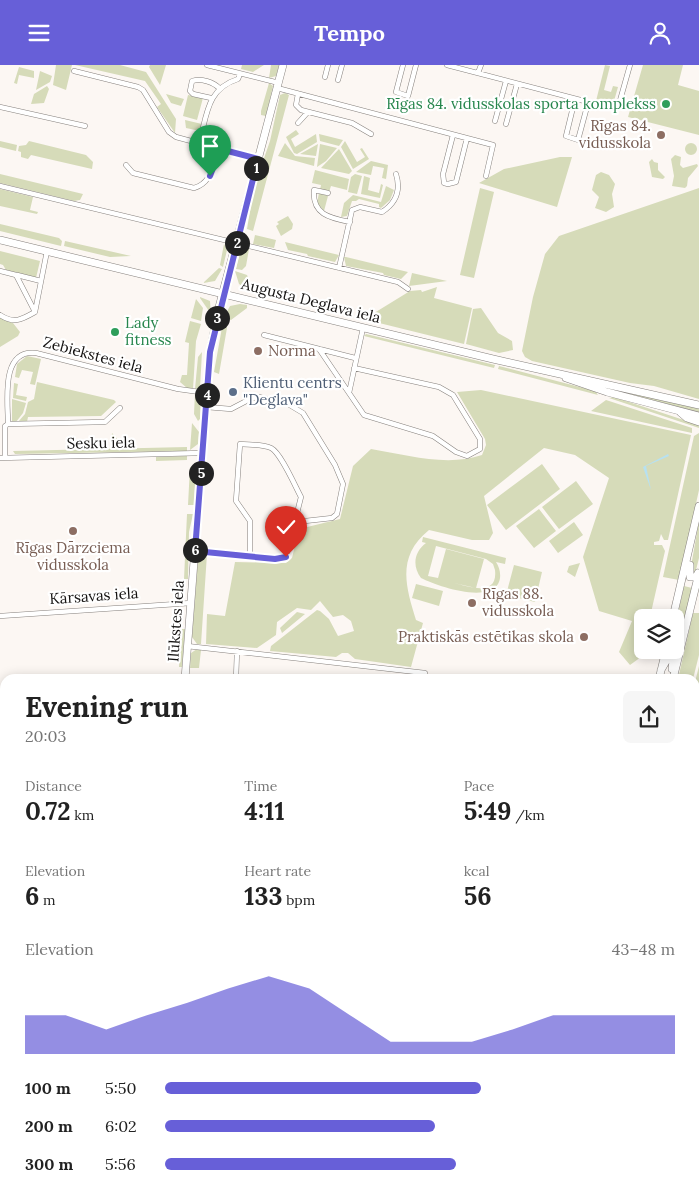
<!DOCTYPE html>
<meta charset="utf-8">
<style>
:root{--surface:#fff;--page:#f6f6f6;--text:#222;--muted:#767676;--accent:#675fd8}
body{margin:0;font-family:Lora,serif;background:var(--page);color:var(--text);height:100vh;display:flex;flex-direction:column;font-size:19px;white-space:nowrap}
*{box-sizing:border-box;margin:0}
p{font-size:16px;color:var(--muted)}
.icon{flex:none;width:28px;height:28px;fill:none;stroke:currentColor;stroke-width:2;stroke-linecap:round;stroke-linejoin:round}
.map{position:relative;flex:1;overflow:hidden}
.side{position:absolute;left:0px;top:609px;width:700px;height:519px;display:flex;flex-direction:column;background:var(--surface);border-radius:15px 15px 0 0;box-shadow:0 2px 12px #0003}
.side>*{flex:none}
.fabs{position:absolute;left:634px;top:544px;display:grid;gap:10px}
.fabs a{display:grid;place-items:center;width:50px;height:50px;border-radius:8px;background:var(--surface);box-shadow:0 2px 12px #0003;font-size:25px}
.pin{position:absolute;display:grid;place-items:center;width:42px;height:42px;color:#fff;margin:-51px -21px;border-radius:50% 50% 50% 0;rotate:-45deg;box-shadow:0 0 5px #0007}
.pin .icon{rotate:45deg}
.km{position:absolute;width:25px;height:25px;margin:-12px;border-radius:50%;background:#222;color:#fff;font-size:14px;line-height:25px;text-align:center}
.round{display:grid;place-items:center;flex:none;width:52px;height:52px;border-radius:8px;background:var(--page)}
.overview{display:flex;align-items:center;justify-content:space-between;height:85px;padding:0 25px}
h1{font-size:28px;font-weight:800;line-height:38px}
.stats{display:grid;grid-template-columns:repeat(3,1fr);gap:8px;height:85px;padding:5px 25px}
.stats div{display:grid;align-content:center}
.stats b{font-size:25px;font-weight:800}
.stats small{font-size:14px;font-weight:400}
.stats p{font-size:14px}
.chart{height:140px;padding:10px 25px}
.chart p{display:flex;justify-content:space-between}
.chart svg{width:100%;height:90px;margin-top:5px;fill:var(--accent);opacity:.7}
ul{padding:0 25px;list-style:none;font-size:16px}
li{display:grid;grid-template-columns:80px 60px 1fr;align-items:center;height:38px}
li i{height:12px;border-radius:6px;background:var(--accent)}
header{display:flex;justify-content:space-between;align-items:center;height:65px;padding:0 25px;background:var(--accent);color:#fff;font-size:22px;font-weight:800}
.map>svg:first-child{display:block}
.green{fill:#d6dbb9;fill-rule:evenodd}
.water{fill:#b7e1f1}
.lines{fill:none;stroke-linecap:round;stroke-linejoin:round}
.street-casing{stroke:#86817d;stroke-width:5.5}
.secondary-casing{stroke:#86817d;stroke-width:8}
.street{stroke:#fff;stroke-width:4.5}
.secondary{stroke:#fff;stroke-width:7}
.route-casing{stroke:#fff;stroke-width:10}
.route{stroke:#675fd8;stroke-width:6}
.leisure-dot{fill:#2e9e5b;stroke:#fff;stroke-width:2}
.education-dot{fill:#8d6e63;stroke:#fff;stroke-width:2}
.service-dot{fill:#5c6f8a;stroke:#fff;stroke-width:2}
.labels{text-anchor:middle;stroke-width:4.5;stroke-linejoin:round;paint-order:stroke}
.leisure-label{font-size:15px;fill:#27864d;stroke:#fff;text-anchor:end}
.education-label{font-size:15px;fill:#785e54;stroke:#fff;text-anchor:end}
.street-label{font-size:15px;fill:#141211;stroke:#fff}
.service-label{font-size:15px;fill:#4e5e75;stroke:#fff;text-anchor:start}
</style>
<header><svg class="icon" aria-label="menu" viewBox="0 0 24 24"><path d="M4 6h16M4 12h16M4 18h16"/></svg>Tempo<svg class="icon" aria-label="person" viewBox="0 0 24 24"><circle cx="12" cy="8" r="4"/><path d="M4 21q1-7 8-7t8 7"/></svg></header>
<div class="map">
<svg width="699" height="1127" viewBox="0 0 699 1127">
<rect width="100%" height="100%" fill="#fcf7f3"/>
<path class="green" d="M56 0H72L66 25 53 20Z
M75 0H120L146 7 176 54 175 68 157 42 161 39 145 16Z
M150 0H166L160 20 149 2Z
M242 0H264L253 7 241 4Z
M271 0H279L276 11 269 13Z
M605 0 610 1 604 25 611 27 613 21 618 22 614 36 608 40 596 36Z
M643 0H683L678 20 699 26V70L628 52Z
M19 2 34 6V13L19 10 17 19 14 18Z
M40 6 52 11 50 17 36 25Z
M269 18 273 21 266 51 261 50V46Z
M47 21 49 24 44 38 31 39 34 29Z
M285 28 289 30 253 166 247 164 254 122 270 76 280 30Z
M166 29 184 34 181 41 171 38Z
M188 30 203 33 197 55 183 51Z
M185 55 202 59 200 66 186 63Z
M296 65 299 69 291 74 295 82 316 69 317 77 297 89 294 88 286 72Z
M319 69 343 75 339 81 320 76Z
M0 76 17 80 16 86 0 82Z
M29 76 86 90 93 97 92 104 31 90 28 94 21 92V87L18 86 19 81 26 80Z
M345 76 357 97 365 92 360 84 362 83 369 94 353 104 341 82Z
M685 84a6 6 0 1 1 12 0a6 6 0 1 1-12 0Z
M285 78 295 91 315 93 314 101 278 91Z
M318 79 316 91 300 89Z
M320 79 337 83 326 96 317 102Z
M339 84 352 106 349 109 321 103Z
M675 90 681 92 680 100 683 103 697 99 698 101 688 113 687 121 685 123 672 121 674 111 671 94Z
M560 92H572L557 142 479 118 504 104Z
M652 94 654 97 658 98V105L665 112 663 114 652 112 649 97Z
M371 96 388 100 386 114 382 113 384 103 373 101 371 110 356 107Z
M315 105 349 114 347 125 331 121 329 127 320 125 321 120 312 118Z
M601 107 609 110 615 119 612 129 614 142 606 147 595 143 599 132 592 125 596 110Z
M0 109 83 129 80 135 74 136 0 118Z
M355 109 362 111 357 129 348 127 351 112Z
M364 111 370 113 368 125 379 128 381 119 383 120 380 133 361 129Z
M386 121 394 125 390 135 381 143 379 142V139L359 134 356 136H352L347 151 341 152 344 138 353 130 381 137Z
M480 123 494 127 474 213 460 210Z
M699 123V334L654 321 630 318 532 296 525 292 522 286 533 232 545 189 559 171Z
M0 124 33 132 30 145 38 147 37 149 0 141Z
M319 128 328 131 324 146 317 138Z
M288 151 293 159 292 164 281 171 276 161 279 159 277 157Z
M0 159 59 173 62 176 61 181 0 166Z
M255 170 276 175 274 183 253 179Z
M65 176 131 191 110 192 64 181Z
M285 177 339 190 335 197 308 191 307 189 288 185Z
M224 179 227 185 223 202 220 200Z
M244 184H249L246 201 242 205 236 204 240 188Z
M0 186 40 196 36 213 6 205 3 200 0 199Z
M344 192H346L408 207 401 214 384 210 383 208 346 201Z
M219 203 222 204 215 216 203 218Z
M235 206 247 210 251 220V227L239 219Z
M412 208 447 216 409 221Z
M437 222 434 233 472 243 464 279 367 255 366 253 410 226 421 225 422 227Z
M200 232 210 236 211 249 200 233Z
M196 234 203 243 201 256 191 253Z
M240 239 247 240V243L231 255 224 252 230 241Z
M481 243 498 268 512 276 513 285 499 288 466 279 473 244Z
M0 252 13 258 20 267 18 271 0 282Z
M190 256 201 259 196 276 193 324 187 323 180 317 182 310H187L189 278 185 277Z
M223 257 227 263 219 309 214 307Z
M366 269 495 300 494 303 364 271Z
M202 287 200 323 195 324 198 292Z
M27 291 41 294 35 320 30 319 33 307 22 305 19 313 15 312 17 299Z
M499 301 595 326 598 330 498 304Z
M37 317 114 335 116 337 101 351 28 352 27 357H18L25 349 28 337 34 334Z
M14 318 18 319 16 330 27 332 26 336 13 333Z
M594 320 699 343V347Z
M481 325 691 370 668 475H664L661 469 659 476 654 477V480H662L665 486 650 552H642L641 592 630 600 619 587 632 556 599 546 583 492 609 413 575 390 544 383 484 431 493 468 489 475H472L429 465C397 491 405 520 416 555L423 558 411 602 355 594 348 588H342L336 592 270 586 271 581 317 545 320 546 329 554 338 571 354 566 351 556 343 550 333 552 320 536 311 545 297 543 277 557 276 570 257 583 206 579 207 549 225 551 235 497 286 498 292 493 299 464 340 454 353 401 371 384C407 390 447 402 482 390L486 380 485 374 457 327Z
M195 328 201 334 200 354 198 356 194 349Z
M614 332 699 360V363L609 333Z
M12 334 26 338 23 348 16 357H12Z
M606 335 692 363V368L591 346Z
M192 358 199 367 198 379 190 385Z
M112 368 124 381H111Z
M699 368V425L679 515 663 512 694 371Z
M187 382V386L15 389 13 386Z
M187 391V395L156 396V392Z
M542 399 560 424 506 465 487 440Z
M190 402 196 403 194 440H188Z
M576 416 593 439 559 464 542 442Z
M539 444 556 466 534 483 516 461Z
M187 449H193L189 467 188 514H184Z
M699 456V493L695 509 690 507Z
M574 457 583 470 558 488 549 476Z
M423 472 506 493 505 499 496 497C500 503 502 512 498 519 486 538 437 521 421 513 412 501 414 487 426 478L422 477ZM436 481 486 494 493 499 495 505C498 532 470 522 454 518L476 523 484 494 446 484 438 513 428 511Z
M207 489 201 579H197L192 572 198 493 200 490Z
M580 498 575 512 567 507 569 501Z
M514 500 542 507 535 537 506 530Z
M416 519 443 526 439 541 412 533Z
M684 521 692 523 675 595 669 589 670 585H675V562Z
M297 547 305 549 282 568 280 563Z
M693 548H699V590L693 614H678Z
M181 564H185L182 602H179Z
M197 584 201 585 199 603H190L191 588Z
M699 601V633H695V617Z"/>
<path class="water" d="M668 389 669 391 646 401 651 425 643 402Z"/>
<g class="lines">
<g class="street-casing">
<path id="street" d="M207 0 279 18
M403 0 396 27 408 31 416 0
M447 0 611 43 619 39 630 0
M74 6 138 22 143 25 169 67 176 72 258 94
M478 8 481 0
M325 12 328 0
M338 15 342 0
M277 23 493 80 486 111
M298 29 296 40 301 45 352 58 371 69
M211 33 193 29 190 26 192 16C201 13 214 17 220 24
M575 34 566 71 578 75 588 38
M0 42 85 61
M495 56 506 16
M298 58 308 47
M506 59 517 19
M453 70 443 109 444 118 448 119 456 117 467 73
M199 79C207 51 206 24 238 14L240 9
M126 100 133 108 194 123C212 118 213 99 220 84
M0 121 398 217 408 224
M328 128 314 125C312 149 329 153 350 157
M339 203 352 145 360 142 382 147C396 138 401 125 396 109
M0 206 16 210 34 245
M17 210 41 216
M0 250C14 259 21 255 35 247L47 186
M264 270 355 293
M319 284 364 350 433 371 456 387 467 391 480 384V374L453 330 439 322 354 303
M349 328 363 263
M206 342 231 344 252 333 259 332 288 339 303 348 335 400 343 419 337 449 332 453 296 457
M8 359 105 357 120 343
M5 392V361L8 359C8 336 0 284 36 288L178 324 207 328
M0 393 202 388
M195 486 275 494 286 492 301 432C295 421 281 388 271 383 262 379 249 380 240 379L236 436 250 456V491
M0 551 191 538
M187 581 425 608
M236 614 237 586
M0 664 5 663
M695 677 699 678
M0 781 5 777
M0 852 5 849
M0 968 5 965
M695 994 699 1001
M0 1032 5 1029
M0 1075 5 1086
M695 1085 699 1086
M0 1101 5 1099
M695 1121 699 1105
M23 1122 26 1127
M581 1122 596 1127
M672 1122 691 1127
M108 1127 121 1122
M234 1127 236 1122
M464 1127 466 1122
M658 1127 659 1122"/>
</g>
<g class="secondary-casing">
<path id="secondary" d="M0 175 493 294 699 340
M566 313 607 327 699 351
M680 347 687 353 699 357
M690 500V512H696L698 508
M673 552 699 441
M661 605 668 593 673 596 672 604
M185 614 210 287 218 246 283 0
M659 614 666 585
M673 614 699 508
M695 950 699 951
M695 970 699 972
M165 1122V1127
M539 1127 540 1122
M555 1127 556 1122"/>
</g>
<use href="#street" class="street"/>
<use href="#secondary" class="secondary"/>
</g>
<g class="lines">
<g class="route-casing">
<path id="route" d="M210 111 220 84 258 94 210 287 195 486 275 494 286 492"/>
</g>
<use href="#route" class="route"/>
</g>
<g class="leisure-dot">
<circle cx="666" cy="39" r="5"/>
<circle cx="115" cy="267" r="5"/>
</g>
<g class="education-dot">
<circle cx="661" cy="70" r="5"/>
<circle cx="258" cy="286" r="5"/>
<circle cx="73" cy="466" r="5"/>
<circle cx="472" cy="538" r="5"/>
<circle cx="584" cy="572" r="5"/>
</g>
<circle class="service-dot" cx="233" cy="327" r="5"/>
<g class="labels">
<g class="leisure-label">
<text x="656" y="44">Rīgas 84. vidusskolas sporta komplekss</text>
<text x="125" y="263" text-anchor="start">Lady<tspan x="125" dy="17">fitness</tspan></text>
</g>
<g class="education-label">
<text x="651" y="66">Rīgas 84.<tspan x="651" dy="17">vidusskola</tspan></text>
<text x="268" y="291" text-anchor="start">Norma</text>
<text x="73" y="488" text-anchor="middle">Rīgas Dārzciema<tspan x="73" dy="17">vidusskola</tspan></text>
<text x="482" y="534" text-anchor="start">Rīgas 88.<tspan x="482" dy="17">vidusskola</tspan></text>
<text x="574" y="577">Praktiskās estētikas skola</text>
</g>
<g class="street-label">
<text transform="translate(311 236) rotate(14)" y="5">Augusta Deglava iela</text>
<text transform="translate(93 290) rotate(15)" y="5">Zebiekstes iela</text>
<text transform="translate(101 378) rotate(-1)" y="5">Sesku iela</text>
<text transform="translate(94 531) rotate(-4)" y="5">Kārsavas iela</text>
<text transform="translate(176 556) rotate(-86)" y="5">Ilūkstes iela</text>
</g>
<g class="service-label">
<text x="243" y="323">Klientu centrs<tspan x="243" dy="17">"Deglava"</tspan></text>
</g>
</g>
</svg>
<div class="fabs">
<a><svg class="icon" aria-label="layers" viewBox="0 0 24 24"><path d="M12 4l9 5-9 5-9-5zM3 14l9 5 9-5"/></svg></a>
</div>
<div class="pin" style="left:210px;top:111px;background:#1e9e55"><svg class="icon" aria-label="arrive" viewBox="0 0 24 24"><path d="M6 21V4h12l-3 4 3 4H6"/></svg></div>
<div class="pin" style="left:286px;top:492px;background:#d93025"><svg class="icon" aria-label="check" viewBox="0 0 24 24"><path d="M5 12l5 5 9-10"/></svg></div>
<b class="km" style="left:256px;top:103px">1</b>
<b class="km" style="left:237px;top:178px">2</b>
<b class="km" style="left:217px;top:253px">3</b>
<b class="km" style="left:207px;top:330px">4</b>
<b class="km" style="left:201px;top:408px">5</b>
<b class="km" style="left:195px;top:485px">6</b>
<section class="side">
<div class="overview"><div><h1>Evening run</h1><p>20:03</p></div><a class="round"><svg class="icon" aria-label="share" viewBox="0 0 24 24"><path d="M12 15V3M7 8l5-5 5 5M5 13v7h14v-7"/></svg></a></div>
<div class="stats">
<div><p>Distance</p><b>0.72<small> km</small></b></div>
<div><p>Time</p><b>4:11</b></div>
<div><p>Pace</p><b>5:49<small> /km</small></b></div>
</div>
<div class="stats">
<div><p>Elevation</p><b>6<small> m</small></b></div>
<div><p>Heart rate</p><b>133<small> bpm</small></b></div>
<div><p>kcal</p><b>56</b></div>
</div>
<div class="chart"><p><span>Elevation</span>43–48 m</p>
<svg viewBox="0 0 160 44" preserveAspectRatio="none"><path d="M0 44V25L10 25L20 32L30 25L40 19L50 12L60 6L70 12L80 25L90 38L100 38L110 38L120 32L130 25L140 25L150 25L160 25V44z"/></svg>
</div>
<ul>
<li><b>100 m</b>5:50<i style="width:62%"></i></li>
<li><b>200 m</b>6:02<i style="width:53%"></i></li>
<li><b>300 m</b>5:56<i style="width:57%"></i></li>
</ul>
</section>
</div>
